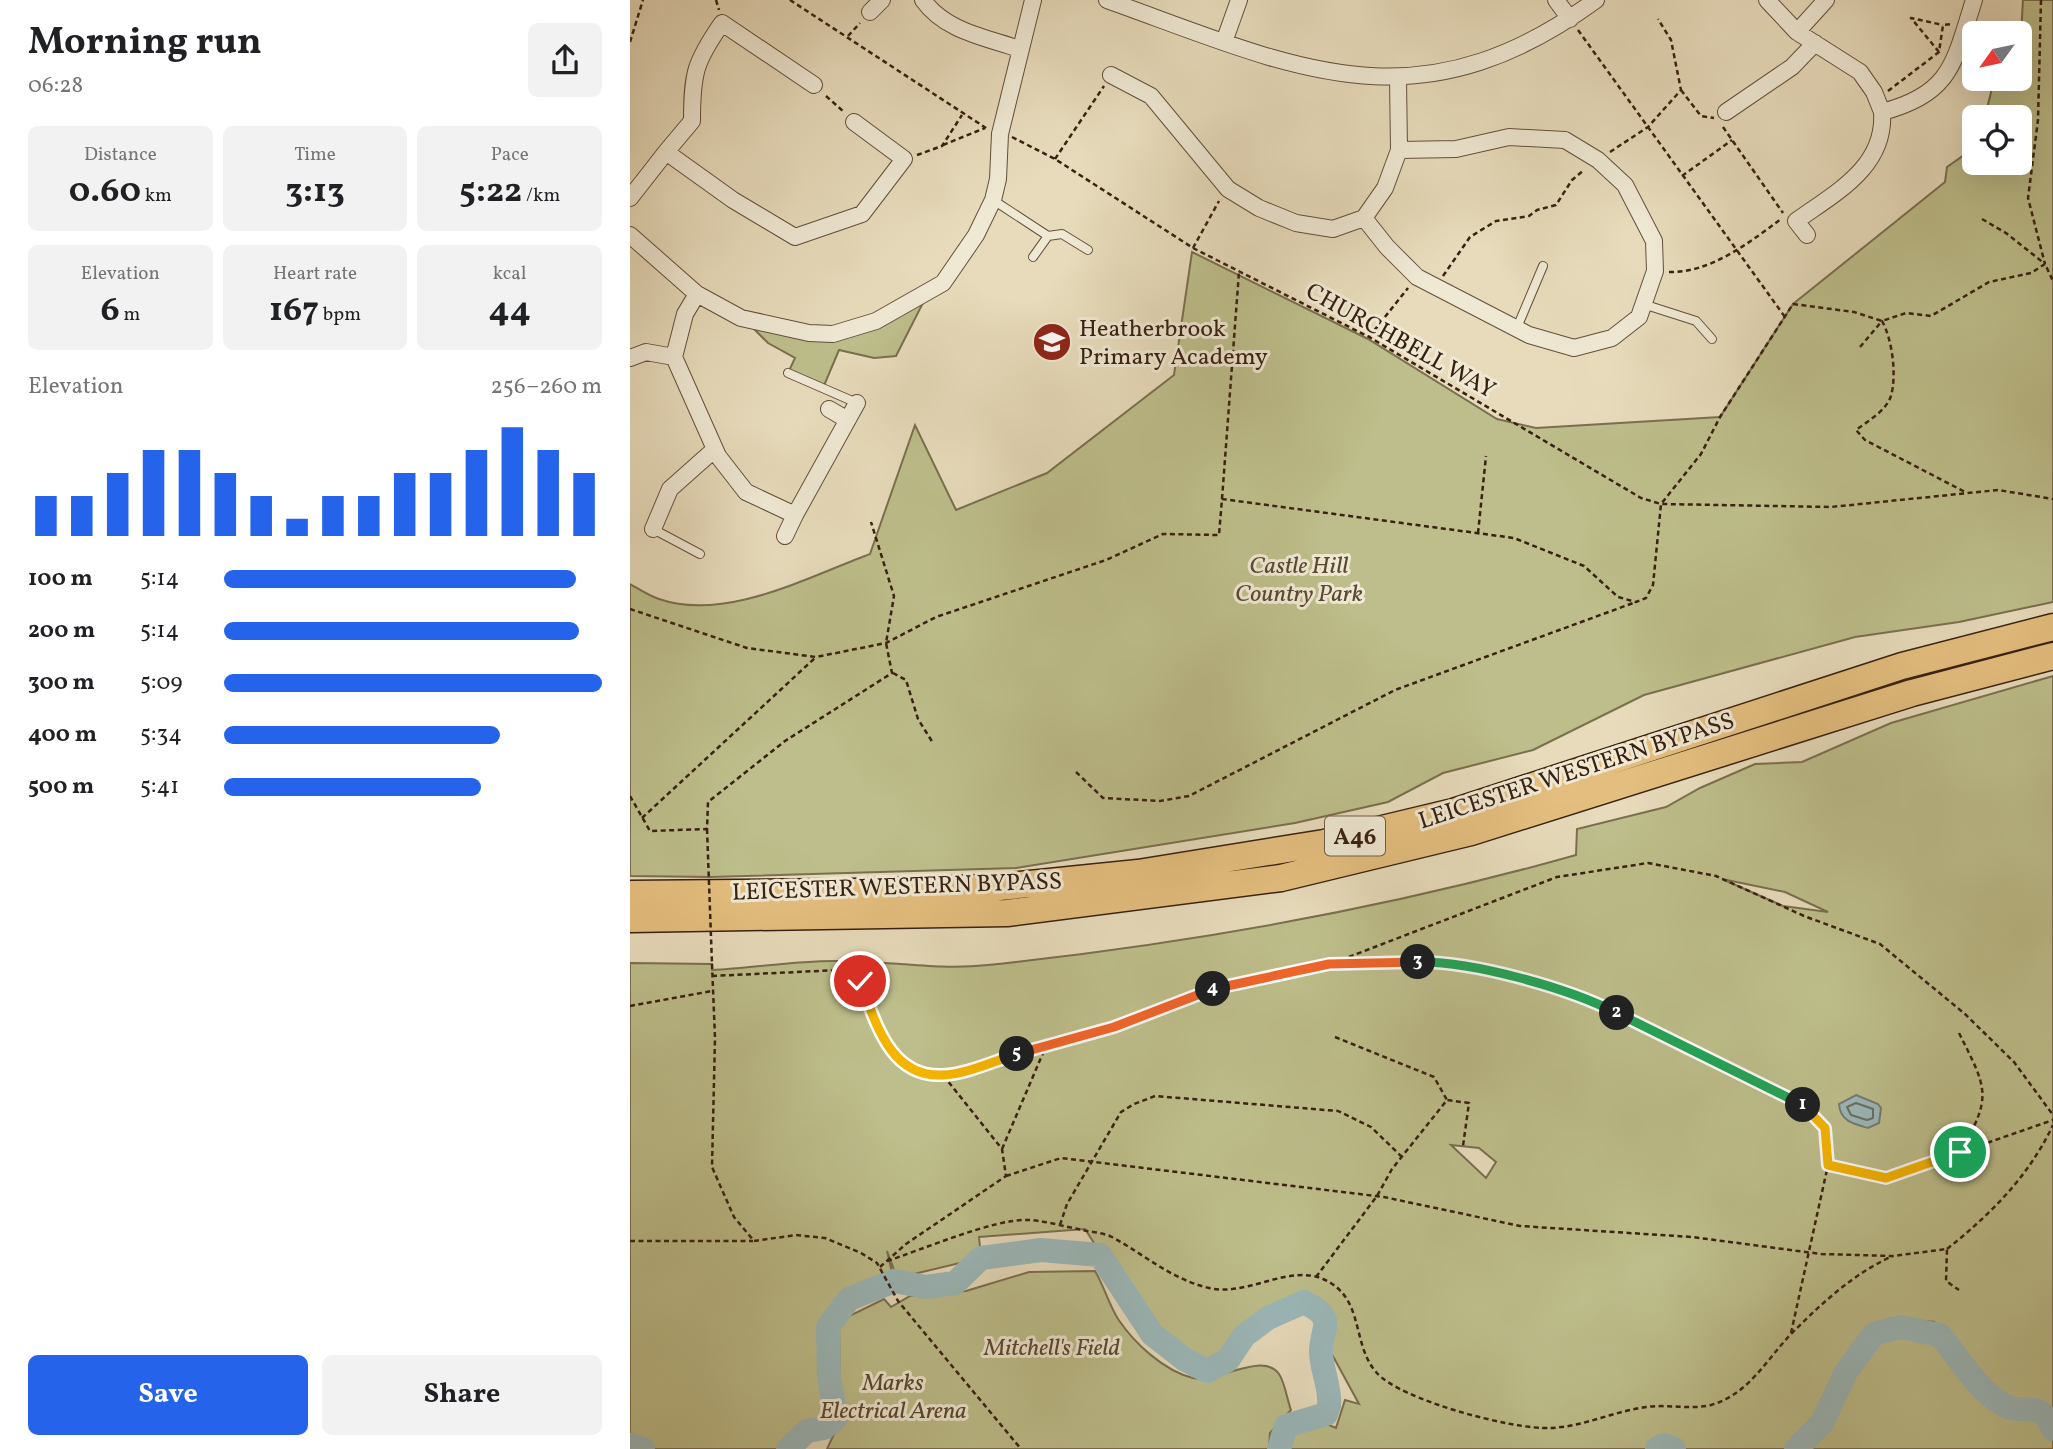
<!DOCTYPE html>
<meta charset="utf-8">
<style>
:root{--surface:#fff;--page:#f2f2f2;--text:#202124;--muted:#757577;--accent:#2563eb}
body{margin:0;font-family:Vollkorn,serif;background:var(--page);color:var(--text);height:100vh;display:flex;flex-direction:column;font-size:26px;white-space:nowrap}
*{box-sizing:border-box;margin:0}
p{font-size:23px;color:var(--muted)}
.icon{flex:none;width:38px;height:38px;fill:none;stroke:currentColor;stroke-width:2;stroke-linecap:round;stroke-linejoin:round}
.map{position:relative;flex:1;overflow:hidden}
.sheet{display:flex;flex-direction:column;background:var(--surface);width:630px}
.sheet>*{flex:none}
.needle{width:46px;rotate:237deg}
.fabs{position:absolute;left:1332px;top:21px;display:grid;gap:14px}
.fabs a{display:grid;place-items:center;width:70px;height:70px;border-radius:10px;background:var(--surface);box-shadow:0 7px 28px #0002;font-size:35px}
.pin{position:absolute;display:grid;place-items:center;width:60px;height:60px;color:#fff;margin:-30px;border:4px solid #fff;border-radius:50%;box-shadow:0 2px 7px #0007}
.km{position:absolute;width:35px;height:35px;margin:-18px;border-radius:50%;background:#222;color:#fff;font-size:19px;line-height:35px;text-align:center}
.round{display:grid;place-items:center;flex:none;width:74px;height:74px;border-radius:10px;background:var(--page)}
.head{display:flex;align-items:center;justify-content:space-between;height:119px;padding:0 28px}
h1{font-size:38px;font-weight:700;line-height:52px}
.metrics{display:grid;grid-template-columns:repeat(3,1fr);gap:10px;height:119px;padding:7px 28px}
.metrics div{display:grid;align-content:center;border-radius:10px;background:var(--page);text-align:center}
.metrics b{font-size:35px;font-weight:700}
.metrics small{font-size:19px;font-weight:400}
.metrics p{font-size:19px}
.chart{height:196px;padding:14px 28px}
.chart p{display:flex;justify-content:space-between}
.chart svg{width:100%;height:126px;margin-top:7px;stroke:var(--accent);stroke-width:6}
.cta{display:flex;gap:14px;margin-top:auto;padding:14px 28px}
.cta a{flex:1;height:80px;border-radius:10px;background:var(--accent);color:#fff;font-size:28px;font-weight:700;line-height:80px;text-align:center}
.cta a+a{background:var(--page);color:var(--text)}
ul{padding:0 28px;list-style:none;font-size:23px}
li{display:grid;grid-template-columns:112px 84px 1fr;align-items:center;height:52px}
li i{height:18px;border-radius:9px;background:var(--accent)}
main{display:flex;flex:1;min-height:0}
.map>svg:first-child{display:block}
.green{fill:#bdbe8b;stroke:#7a6f4e;stroke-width:2;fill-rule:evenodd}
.water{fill:#9bb8ba;stroke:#737b76;stroke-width:2}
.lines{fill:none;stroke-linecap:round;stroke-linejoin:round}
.shore{stroke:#6a6c66;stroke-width:2}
.river{stroke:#9bb8ba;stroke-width:24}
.service-casing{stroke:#644f3c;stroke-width:10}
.minor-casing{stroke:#644f3c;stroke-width:18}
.trunk-casing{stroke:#382011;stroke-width:29}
.path{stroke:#382011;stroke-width:2.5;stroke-dasharray:5 3.5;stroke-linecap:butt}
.service{stroke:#efe8d3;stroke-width:8}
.minor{stroke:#efe8d3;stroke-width:16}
.trunk{stroke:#e4be7e;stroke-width:26}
.path-bridge{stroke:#382011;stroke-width:2.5;stroke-dasharray:5 3.5;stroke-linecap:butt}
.split-1-casing{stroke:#fff;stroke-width:14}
.split-2-casing{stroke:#fff;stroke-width:14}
.split-3-casing{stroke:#fff;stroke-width:14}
.split-4-casing{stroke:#fff;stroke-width:14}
.split-5-casing{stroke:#fff;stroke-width:14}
.split-6-casing{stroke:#fff;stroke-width:14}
.split-1{stroke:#f5b400;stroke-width:9}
.split-2{stroke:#22a559;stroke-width:9}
.split-3{stroke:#22a559;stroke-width:9}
.split-4{stroke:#f0652b;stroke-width:9}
.split-5{stroke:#f0652b;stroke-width:9}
.split-6{stroke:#f5b400;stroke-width:9}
.labels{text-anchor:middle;stroke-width:6;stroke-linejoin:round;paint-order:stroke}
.shield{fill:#efe8d3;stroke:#6f5c4b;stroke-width:2}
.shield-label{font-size:23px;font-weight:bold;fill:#382011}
.poi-label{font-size:24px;fill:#382011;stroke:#efe8d3;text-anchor:start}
.street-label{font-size:24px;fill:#382011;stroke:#efe8d3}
.park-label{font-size:24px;font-style:italic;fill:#594830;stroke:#efe8d3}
</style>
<main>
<section class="sheet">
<div class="head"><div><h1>Morning run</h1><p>06:28</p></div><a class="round"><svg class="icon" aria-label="share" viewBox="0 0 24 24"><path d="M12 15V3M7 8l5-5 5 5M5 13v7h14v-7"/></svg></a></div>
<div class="metrics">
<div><p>Distance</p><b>0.60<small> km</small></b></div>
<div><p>Time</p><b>3:13</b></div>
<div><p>Pace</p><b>5:22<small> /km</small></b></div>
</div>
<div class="metrics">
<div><p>Elevation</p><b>6<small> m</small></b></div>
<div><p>Heart rate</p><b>167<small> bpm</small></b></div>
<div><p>kcal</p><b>44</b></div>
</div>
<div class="chart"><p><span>Elevation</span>256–260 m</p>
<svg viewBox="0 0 160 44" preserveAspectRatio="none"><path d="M5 44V30M15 44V30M25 44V22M35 44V14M45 44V14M55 44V22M65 44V30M75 44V38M85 44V30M95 44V30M105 44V22M115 44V22M125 44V14M135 44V6M145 44V14M155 44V22"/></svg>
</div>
<ul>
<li><b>100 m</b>5:14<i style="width:93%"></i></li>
<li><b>200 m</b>5:14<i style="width:94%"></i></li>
<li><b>300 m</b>5:09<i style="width:100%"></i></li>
<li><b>400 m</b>5:34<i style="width:73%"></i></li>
<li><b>500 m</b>5:41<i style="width:68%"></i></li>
</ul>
<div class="cta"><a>Save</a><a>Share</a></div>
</section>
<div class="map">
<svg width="1423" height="1449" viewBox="0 0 1423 1449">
<rect width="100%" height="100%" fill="#e7dbbb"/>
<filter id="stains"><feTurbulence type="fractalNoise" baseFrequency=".00286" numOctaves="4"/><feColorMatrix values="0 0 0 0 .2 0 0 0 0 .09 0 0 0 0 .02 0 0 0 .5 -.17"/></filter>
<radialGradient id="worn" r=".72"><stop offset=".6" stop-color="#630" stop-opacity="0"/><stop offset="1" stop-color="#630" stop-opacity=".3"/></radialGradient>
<path class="green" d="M1393 0H1423V602L1329 622 1225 637 1014 695 903 750 813 773 758 802 665 823 386 868 80 877 0 876V584C9 589 19 596 29 599 95 622 178 577 240 554L285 425 326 510 417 473 544 375 562 252 738 339 867 419 906 428 1090 417 1163 304 1315 182 1317 167 1344 148V163H1390V117H1355L1364 80 1388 84Z
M299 291 266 356 244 358 209 350 193 388 158 373 165 358 138 343 117 322 203 334Z
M1423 676V1449H1166C1180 1436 1193 1424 1202 1407 1227 1356 1230 1316 1301 1331L1304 1322 1261 1318 1239 1330 1207 1378 1192 1413 1164 1449H649L653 1429 684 1419 706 1428 715 1400 729 1404 674 1303 577 1371 522 1334 455 1229 349 1237 351 1258 267 1278 257 1251 264 1281C251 1286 230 1290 219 1299 184 1327 200 1380 206 1418L194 1424V1428L168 1440 158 1449H13L0 1445V963L82 964V970C123 968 163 961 204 961 255 960 306 971 358 965 555 944 755 909 946 855L947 829 1036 807 1070 788 1125 764 1172 762 1261 723ZM1092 879 1155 892 1198 912 1153 906ZM821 1145 849 1148 866 1162 856 1178Z
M465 1271C474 1286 479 1305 488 1319 504 1343 534 1371 563 1378 586 1383 633 1351 649 1374 655 1383 657 1399 661 1410L640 1433 639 1449H197L210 1421 209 1321 254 1299 261 1307 280 1296 336 1291 399 1272Z"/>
<path class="water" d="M1226 1095 1248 1104 1251 1108 1249 1123 1238 1128C1224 1124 1210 1121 1209 1104Z"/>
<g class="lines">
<path class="shore" d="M1226 1103 1243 1109V1118L1237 1120 1221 1115 1217 1107Z"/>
<path class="river" d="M0 1445 13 1449
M158 1449 177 1431 194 1428 206 1418 199 1377 198 1327 219 1299 264 1281 296 1287 325 1283 351 1258 411 1250 470 1255 522 1334 554 1359 577 1371 598 1360 614 1336 638 1318 674 1302C707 1319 692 1325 691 1351 691 1370 701 1387 699 1406L696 1414 656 1426 649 1449
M1027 1449 1034 1445 1044 1449
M1166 1449 1192 1423 1216 1372 1244 1334 1270 1327 1310 1335C1328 1357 1345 1386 1369 1402 1394 1420 1407 1394 1423 1429"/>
<g class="service-casing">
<path id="service" d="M363 200 418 236 403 257
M418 236 432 234 458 250
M1013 304 1066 321 1082 339
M886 330 913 266
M158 373 227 403
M23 529 70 554"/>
</g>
<g class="minor-casing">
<path id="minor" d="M293 0C315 31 355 37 389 49
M477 0C664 67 785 132 966 0
M926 0 940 19
M1137 0 1167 32 1230 72 1244 92 1252 112C1322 94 1324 62 1344 0
M240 12 252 0
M1167 32 1196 0
M594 42 609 0
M481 75 521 96 598 189 629 208 666 223 703 229 734 218 755 188 769 150 768 78
M1096 112 1162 67 1185 43
M36 152 62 121C62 73 65 62 92 23L184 85
M0 198 36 152 103 200 165 237 232 214 274 159 224 122
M734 218 757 247 787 277 899 335 944 348 982 338 1009 317 1025 271 1024 241 995 185 968 160 935 140 879 137 826 149 769 150
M0 235 67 294 111 318 179 333 203 334 246 321 313 283 346 235 363 200 368 179 370 134 403 0
M1177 235 1166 221C1205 193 1256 167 1252 112
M67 294 55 314 44 357 88 456 116 492 165 515 227 403
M0 358 16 352 44 357
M199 409 216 419
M23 529 40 489 85 449
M155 536 165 515"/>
</g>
<g class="trunk-casing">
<path id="trunk" d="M0 894 221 892 359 888 508 873 694 843 823 812 1272 666 1423 627
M0 919 377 913 651 878 841 832 1282 693 1423 656"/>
</g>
<path class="path" d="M86 0 89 10
M160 0 356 128
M1411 0 1408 120 1398 198 1415 264
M948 30 1155 317
M218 36 230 23
M0 42 13 0
M1309 52 1281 18 1313 25
M1051 90 1071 116 1084 118
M1258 91 1309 52 1313 25 1323 24
M196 96 214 112
M1093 127 1153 213
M382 137 425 159 563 248 739 337 1011 498 1031 504 1201 507 1368 490 1423 499
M313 145 355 128
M980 152 1018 127 1051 90 1041 40 1028 19
M287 155 312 146 332 115
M425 159 474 86
M1052 176 1102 140
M1352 219 1376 233 1415 264
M563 248 589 201
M1039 272C1080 273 1119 243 1151 219
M813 276 840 237 866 221 899 216 907 210 926 205 942 180 954 170
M739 337 778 288
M1230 347 1252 321C1262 339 1267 374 1261 396 1256 411 1238 421 1226 430L1235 440 1337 493
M592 499 609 272
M848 533 856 456
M0 609 117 648 186 657 256 643 306 617 476 560 533 534 589 535 592 499 884 538 954 566 988 597 1006 602 1016 598 1023 585 1031 504 1071 454 1090 417 1163 304 1224 312 1252 321 1276 313 1301 316 1359 282 1401 273 1415 264 1423 281
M263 673 276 680 288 719 303 743
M446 772 473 798 530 801 559 796 765 690 1006 602
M0 796 20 831 77 829 78 802 155 741 262 673 256 643 264 596 241 522
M12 818 186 657
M703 963 927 877 1018 863 1086 876 1174 916 1250 944 1335 1014 1384 1062 1423 1115
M82 964 85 1038 82 1167 104 1217 124 1241 166 1235 195 1238 231 1253 247 1263 268 1301 391 1449
M82 976 209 970 230 980C251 1036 249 1061 313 1075
M0 1006 82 991
M1329 1033C1357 1089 1363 1096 1330 1152
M705 1037 804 1077 817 1100
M372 1149 416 1046
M376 1176 431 1158 754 1197 890 1226 1062 1237 1191 1254 1263 1256 1317 1249 1316 1281 1329 1290
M430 1225 437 1204 491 1112 504 1104 525 1096 708 1111 741 1127 772 1157
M0 1241H123
M1317 1249C1361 1214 1399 1176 1423 1125
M257 1261C291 1250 364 1219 396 1220 413 1220 431 1226 448 1229 458 1232 472 1232 482 1237 515 1255 541 1279 579 1288 617 1297 658 1264 693 1279 735 1297 721 1343 746 1372 769 1400 884 1430 920 1428 953 1427 984 1411 1017 1407 1038 1404 1060 1410 1081 1405 1119 1394 1136 1360 1162 1333 1192 1303 1224 1273 1263 1256
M250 1267 276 1244 376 1176 372 1149 313 1075 483 1027 595 984 699 964 809 962 963 1000 1175 1106 1195 1128 1198 1165 1256 1178 1423 1120
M686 1277 747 1196 762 1169 817 1100 839 1103 833 1146
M1161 1333 1198 1165"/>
<use href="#service" class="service"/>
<use href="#minor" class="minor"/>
<use href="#trunk" class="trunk"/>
<path class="path-bridge" d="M77 829 82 964"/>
</g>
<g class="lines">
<g class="split-1-casing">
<path id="split-1" d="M1173 1105 1195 1128 1198 1165 1256 1178 1330 1152"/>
</g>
<g class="split-2-casing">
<path id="split-2" d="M987 1013 1173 1105"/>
</g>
<g class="split-3-casing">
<path id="split-3" d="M788 962C842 961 938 988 987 1013"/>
</g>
<g class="split-4-casing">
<path id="split-4" d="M583 989 699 964 788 962"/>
</g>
<g class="split-5-casing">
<path id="split-5" d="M387 1054 484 1027 583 989"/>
</g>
<g class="split-6-casing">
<path id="split-6" d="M230 981C245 1020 259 1078 313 1075 337 1074 364 1061 387 1054"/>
</g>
<use href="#split-1" class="split-1"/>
<use href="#split-2" class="split-2"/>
<use href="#split-3" class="split-3"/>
<use href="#split-4" class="split-4"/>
<use href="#split-5" class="split-5"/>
<use href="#split-6" class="split-6"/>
</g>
<defs>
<g id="school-disc" transform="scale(2.0125)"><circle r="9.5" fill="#8f2418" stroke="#efe8d3"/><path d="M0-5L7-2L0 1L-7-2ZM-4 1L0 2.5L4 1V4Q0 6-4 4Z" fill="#fff"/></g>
</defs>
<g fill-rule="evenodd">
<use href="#school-disc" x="422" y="342"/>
</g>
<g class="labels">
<rect class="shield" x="695" y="816.5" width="60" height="39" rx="5"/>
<g class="shield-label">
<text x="725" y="844">A46</text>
</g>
<g class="poi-label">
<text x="449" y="336">Heatherbrook<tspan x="449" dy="28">Primary Academy</tspan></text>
</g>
<g class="street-label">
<text transform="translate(771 340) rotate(29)" y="8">CHURCHBELL WAY</text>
<text transform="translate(946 770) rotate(-18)" y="8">LEICESTER WESTERN BYPASS</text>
<text transform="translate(267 886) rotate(-2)" y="8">LEICESTER WESTERN BYPASS</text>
</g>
<g class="park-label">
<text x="669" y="573">Castle Hill<tspan x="669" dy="28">Country Park</tspan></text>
<text x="422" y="1355">Mitchell's Field</text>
<text x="263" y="1390">Marks<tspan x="263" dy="28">Electrical Arena</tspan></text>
</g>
</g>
<rect width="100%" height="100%" filter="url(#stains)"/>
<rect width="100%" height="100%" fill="url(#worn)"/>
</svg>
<div class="fabs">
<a><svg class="needle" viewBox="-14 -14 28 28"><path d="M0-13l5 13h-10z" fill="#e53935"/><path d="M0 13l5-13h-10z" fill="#757577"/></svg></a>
<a><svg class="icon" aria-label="locate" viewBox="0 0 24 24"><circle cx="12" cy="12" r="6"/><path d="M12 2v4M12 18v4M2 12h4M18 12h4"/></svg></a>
</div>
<div class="pin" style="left:1330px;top:1152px;background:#1e9e55"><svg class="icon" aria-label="arrive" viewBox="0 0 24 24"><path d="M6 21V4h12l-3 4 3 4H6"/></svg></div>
<div class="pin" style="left:230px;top:981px;background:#d93025"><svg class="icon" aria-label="check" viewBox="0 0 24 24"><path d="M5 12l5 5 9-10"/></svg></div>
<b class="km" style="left:1173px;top:1105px">1</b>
<b class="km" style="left:987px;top:1013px">2</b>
<b class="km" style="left:788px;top:962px">3</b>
<b class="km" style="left:583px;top:989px">4</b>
<b class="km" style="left:387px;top:1054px">5</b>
</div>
</main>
